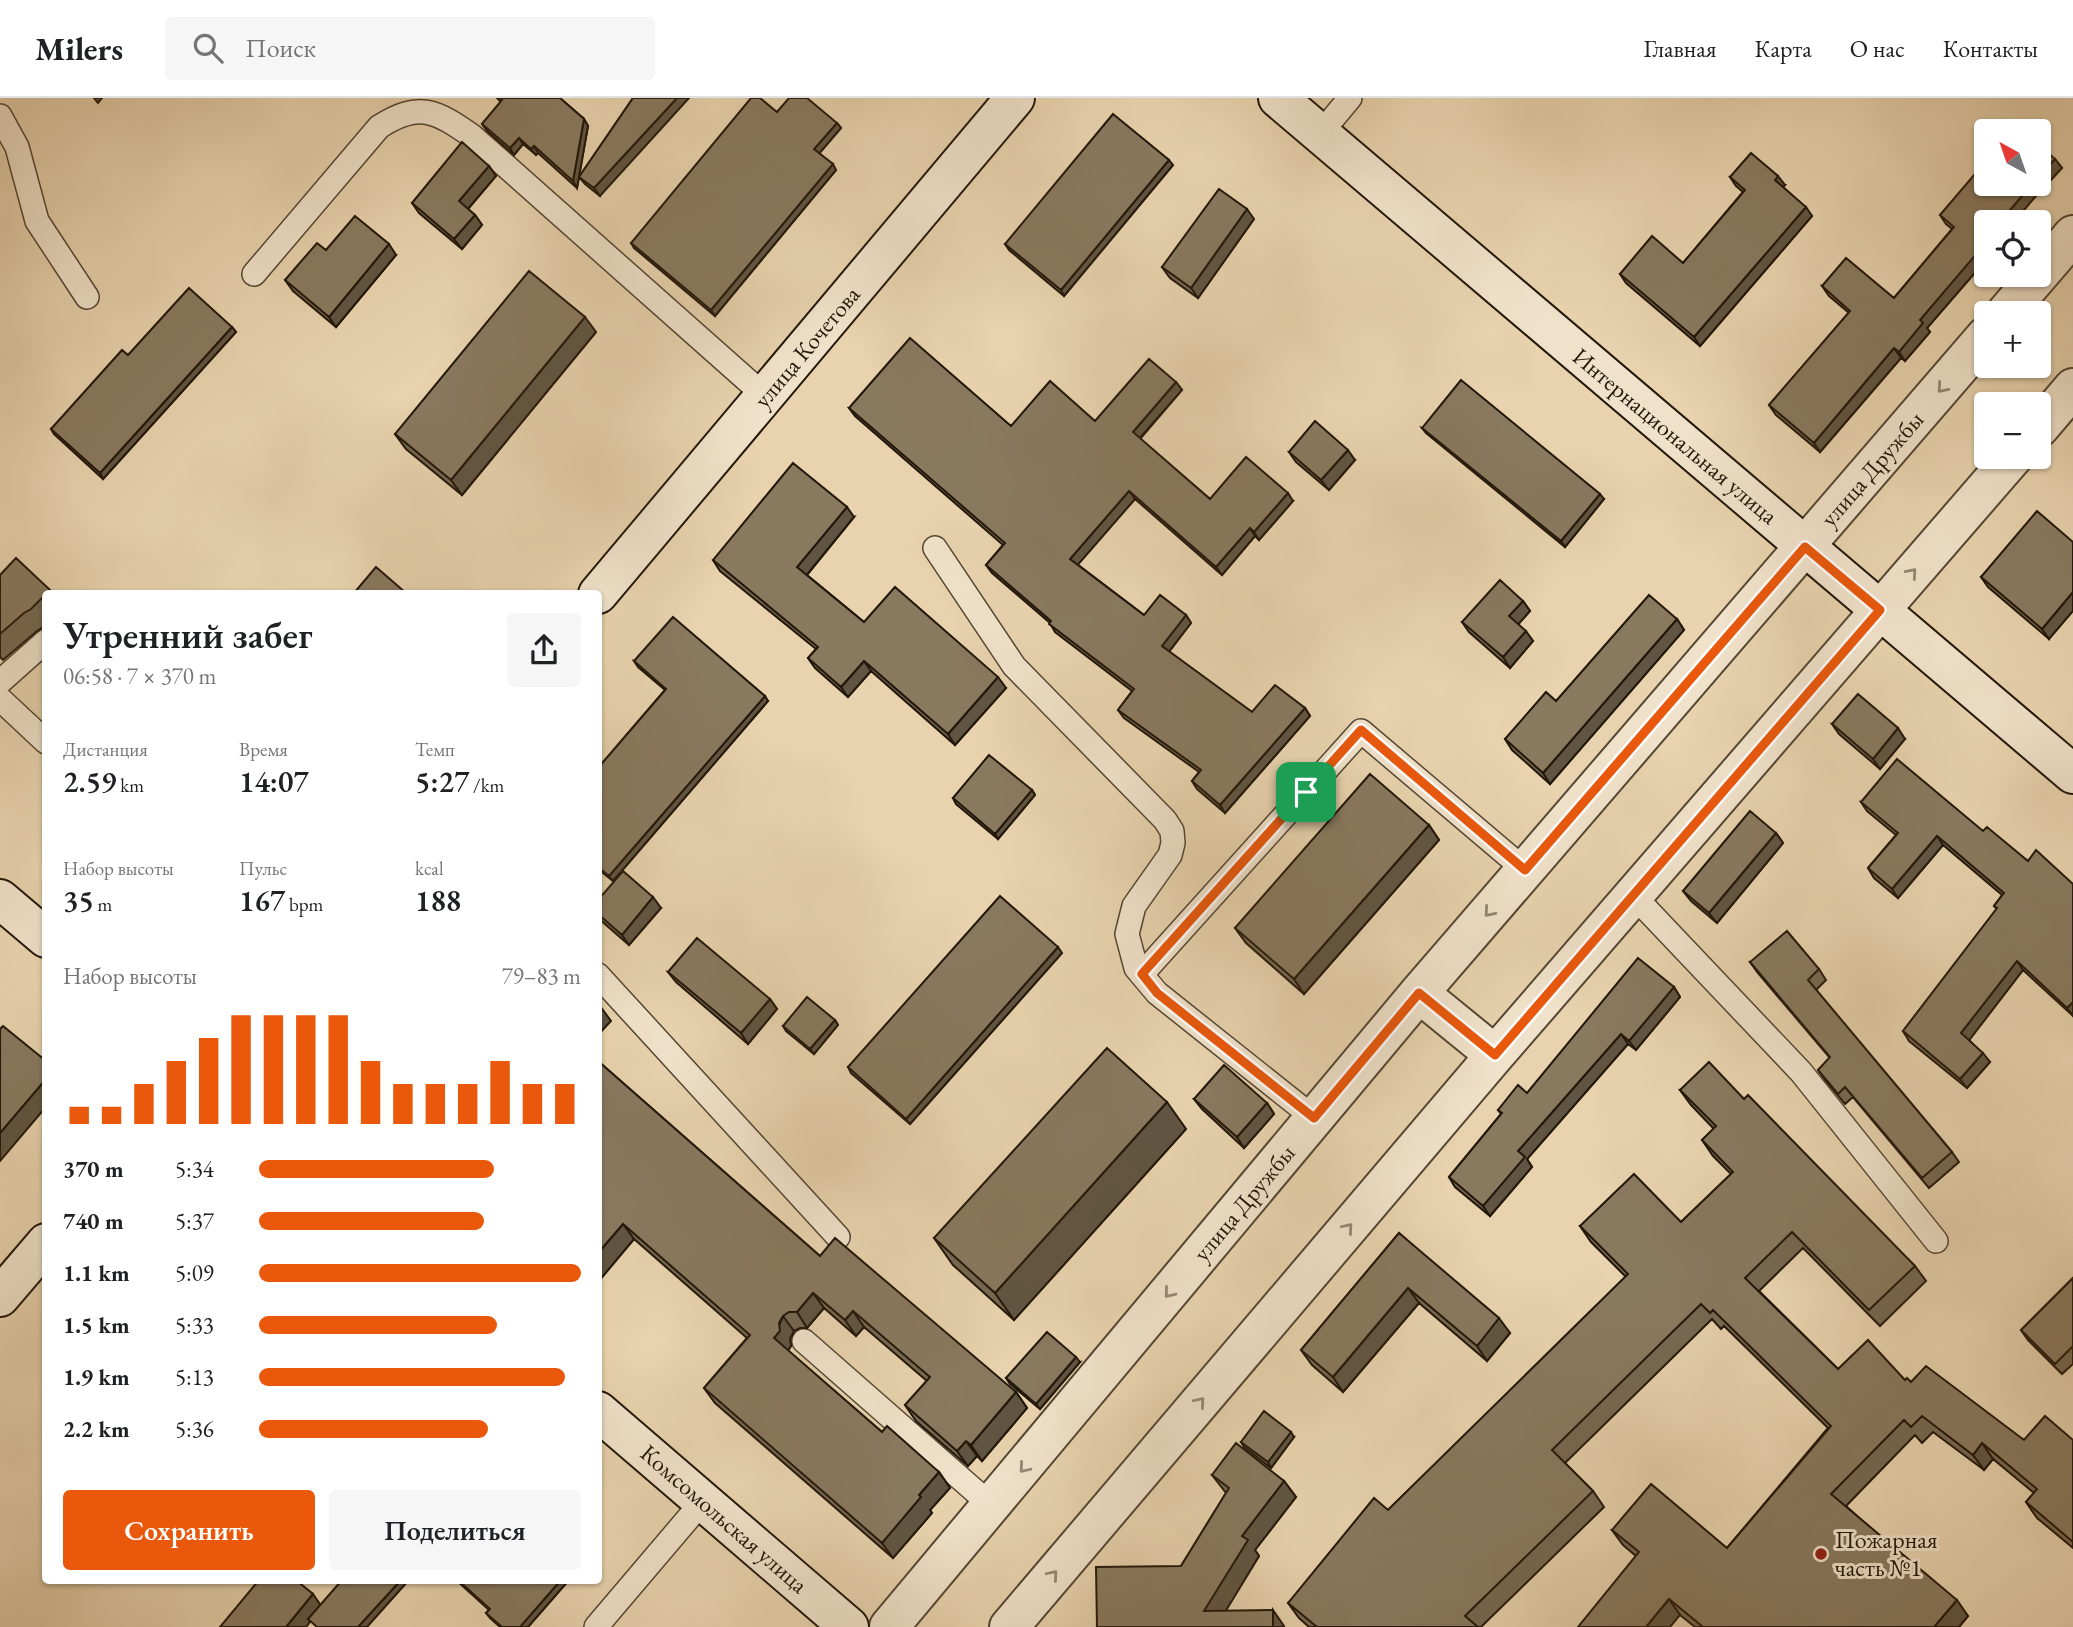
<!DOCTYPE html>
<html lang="ru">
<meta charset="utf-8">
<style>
:root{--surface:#fff;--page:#f6f6f6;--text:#202124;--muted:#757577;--line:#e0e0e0;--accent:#ea580c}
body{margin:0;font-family:"EB Garamond",serif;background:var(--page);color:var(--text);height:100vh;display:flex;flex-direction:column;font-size:26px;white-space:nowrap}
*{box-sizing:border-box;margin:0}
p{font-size:23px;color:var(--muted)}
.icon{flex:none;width:38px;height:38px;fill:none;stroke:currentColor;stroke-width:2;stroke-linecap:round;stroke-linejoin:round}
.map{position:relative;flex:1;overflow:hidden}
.details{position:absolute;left:42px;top:492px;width:560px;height:994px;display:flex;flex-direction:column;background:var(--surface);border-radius:7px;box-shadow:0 2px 5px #0004}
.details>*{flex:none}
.needle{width:46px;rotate:320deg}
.fabs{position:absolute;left:1974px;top:21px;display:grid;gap:14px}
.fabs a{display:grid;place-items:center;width:77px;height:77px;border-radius:7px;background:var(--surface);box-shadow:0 2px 5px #0004;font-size:35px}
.pin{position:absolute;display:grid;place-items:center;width:60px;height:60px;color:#fff;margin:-30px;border-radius:14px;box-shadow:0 4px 10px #0006}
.round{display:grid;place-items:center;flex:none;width:74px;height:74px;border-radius:7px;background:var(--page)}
.overview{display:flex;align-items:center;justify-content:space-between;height:119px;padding:0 21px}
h1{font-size:38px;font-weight:600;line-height:52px}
.metrics{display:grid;grid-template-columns:repeat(3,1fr);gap:10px;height:119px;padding:7px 21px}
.metrics div{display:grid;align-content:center}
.metrics b{font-size:30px;font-weight:600}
.metrics small{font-size:19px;font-weight:400}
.metrics p{font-size:19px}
.chart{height:196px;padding:14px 21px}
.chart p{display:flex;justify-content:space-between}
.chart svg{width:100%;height:126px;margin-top:7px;stroke:var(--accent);stroke-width:6}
.primary-button{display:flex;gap:14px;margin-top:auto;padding:14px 21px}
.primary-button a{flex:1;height:80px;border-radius:7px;background:var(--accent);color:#fff;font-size:28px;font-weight:600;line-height:80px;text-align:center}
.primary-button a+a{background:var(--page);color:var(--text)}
ul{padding:0 21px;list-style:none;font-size:23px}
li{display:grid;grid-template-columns:112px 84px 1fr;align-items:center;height:52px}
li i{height:18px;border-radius:9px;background:var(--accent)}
header{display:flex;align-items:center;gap:42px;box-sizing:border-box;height:98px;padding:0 35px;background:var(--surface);border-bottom:2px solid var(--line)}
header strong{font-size:33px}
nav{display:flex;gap:38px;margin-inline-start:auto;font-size:24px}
.search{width:490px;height:63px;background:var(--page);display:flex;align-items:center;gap:18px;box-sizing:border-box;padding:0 24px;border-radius:7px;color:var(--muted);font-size:26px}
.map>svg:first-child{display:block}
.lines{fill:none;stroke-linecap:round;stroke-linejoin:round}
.lane-casing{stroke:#544633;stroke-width:26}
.street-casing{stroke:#544633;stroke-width:42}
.secondary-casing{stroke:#23170a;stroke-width:42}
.lane{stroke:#f0e2ca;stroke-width:23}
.street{stroke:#f0e2ca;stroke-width:38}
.secondary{stroke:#f0e2ca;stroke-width:38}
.wall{fill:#766852;stroke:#23170a;stroke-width:2}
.shaded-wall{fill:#605542;stroke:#23170a;stroke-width:2}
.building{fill:#89795f;stroke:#23170a;stroke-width:2}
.oneway{stroke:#948774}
.route-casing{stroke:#fff;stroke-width:14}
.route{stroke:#ea580c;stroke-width:9}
.poi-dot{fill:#8f2418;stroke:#f0e2ca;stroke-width:2.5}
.labels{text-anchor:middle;stroke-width:6;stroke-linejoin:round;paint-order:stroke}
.street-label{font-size:24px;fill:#23170a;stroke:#f0e2ca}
.poi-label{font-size:24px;fill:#23170a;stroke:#f0e2ca;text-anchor:start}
</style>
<header>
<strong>Milers</strong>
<div class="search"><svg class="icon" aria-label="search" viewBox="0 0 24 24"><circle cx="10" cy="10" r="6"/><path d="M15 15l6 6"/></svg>Поиск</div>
<nav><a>Главная</a><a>Карта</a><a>О нас</a><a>Контакты</a></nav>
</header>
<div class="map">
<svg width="2073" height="1529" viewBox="0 0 2073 1529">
<rect width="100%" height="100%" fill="#e8d3ae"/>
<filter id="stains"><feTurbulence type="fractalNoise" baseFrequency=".00286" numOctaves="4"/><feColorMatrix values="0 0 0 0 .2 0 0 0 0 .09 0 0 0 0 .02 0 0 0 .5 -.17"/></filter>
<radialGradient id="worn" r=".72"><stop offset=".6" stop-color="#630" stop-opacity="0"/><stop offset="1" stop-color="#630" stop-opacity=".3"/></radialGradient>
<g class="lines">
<g class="lane-casing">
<path id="lane" d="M0 18 17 49 37 123 87 199
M1320 36 1350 0
M254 176 379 29C419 3 436 13 472 38L766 299
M935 450 1014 568 1165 722 1172 733 1173 745 1170 757 1134 808 1127 836 1136 870 1157 895 1314 1020
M0 584 46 543
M0 601 46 644
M1633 797 1801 974 1936 1143
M1142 876 1361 633 1525 772
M598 877 838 1139
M804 1243 992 1408
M596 1529 703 1403"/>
</g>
<g class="street-casing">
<path id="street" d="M2006 215 2073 137
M2039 330 2073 290
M1419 895 1495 957
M889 1529 1419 895 1986 238
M1009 1529 1495 957 2013 359"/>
</g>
<g class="secondary-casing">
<path id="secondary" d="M1278 0 2073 676
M598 496 1015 0
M0 801 46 840
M0 1199 46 1145
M598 1313 849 1529"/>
</g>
<use href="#lane" class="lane"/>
<use href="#street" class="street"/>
<use href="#secondary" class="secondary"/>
</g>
<path class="wall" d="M497 0H560L584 21 588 28 577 90 538 55 536 57 523 46 514 57 487 33 482 26 501 4Z
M633 0 600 98 585 86 579 79Z
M777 14 837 25 841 30 819 55 836 72 715 218 634 150 631 145Z
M2055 61 2062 70 2034 100 2014 124H1986L1983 162 1985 163 1927 230 1930 234 1905 263 1901 260 1820 354 1776 317 1769 307 1849 215 1829 198 1822 188 1894 200 1952 131 1946 126 1940 117Z
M1173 67 1064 198 1009 152 1005 146Z
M489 68 496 78 468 111 475 117 482 127 462 151 419 115 412 105Z
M1730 79 1785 87 1783 89 1812 118 1700 248 1626 185 1620 176 1683 165 1743 94 1736 88Z
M1254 121 1198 200 1170 180 1162 169Z
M326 152 396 157 336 229 293 193 285 182Z
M232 229 236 234 103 381 54 336 51 331 128 257Z
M596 234 462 397 406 351 395 336Z
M1176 284 1182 292 1140 341 1210 401 1293 403 1259 442 1255 438 1222 477 1135 401 1077 466 1144 517H1186L1191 525 1169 554 1252 614 1305 610 1310 618 1225 715 1197 691 1192 683 1199 674 1124 620 1118 612 1132 593 1055 534 1050 525 992 475 986 467 1003 447 855 318 849 310 1011 328 1095 323Z
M1422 330 1604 401 1565 449 1426 335Z
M1289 354 1355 362 1329 392 1296 364Z
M854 419 807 477 864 524 1006 590 955 647 871 573 848 599 815 570 808 560 816 551 720 473 713 462Z
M2073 444 2049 541 1988 489 1981 479Z
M0 477 50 492 52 495H46V527L37 533 3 562 0 559Z
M1523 503 1530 513 1518 526 1533 543 1510 570 1469 534 1462 524Z
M1677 521 1684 532 1550 686 1512 652 1505 641 1556 603Z
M634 563 768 603 613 783 598 771V670L665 592 638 569Z
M1832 626 1905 641 1880 671 1839 636Z
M1032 692 1035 697 998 741 956 706 953 700Z
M1861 704 1983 733 2028 763 2073 786V918L2023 872 1969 942 1990 964 1967 990 1909 943 1903 933 1997 811 1994 808 2002 797 1943 747 1898 800 1874 780 1868 770 1896 737 1867 713Z
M1429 727 1439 742 1304 896 1246 845 1235 830Z
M1776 735 1783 745 1717 825 1691 803 1683 793Z
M598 802 661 810 629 847 598 820Z
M1062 855 910 1026 851 975 848 969Z
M1750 864 1819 871 1826 882 1816 892 1952 1054 1959 1064 1929 1090 1853 999 1845 1006 1825 982 1818 972 1830 960 1757 874Z
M668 874 770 901 777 911 748 946 676 884Z
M1674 889 1680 899 1636 952 1628 946 1527 1061 1532 1069 1490 1118 1455 1089 1449 1079 1501 1016 1498 1012 1527 995Z
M835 922 838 927 814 956 786 933 783 928Z
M598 963 820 1158 1016 1294 1027 1310 982 1363 977 1358 968 1368 916 1323 905 1307 927 1283 864 1229 856 1238 824 1210 807 1230H800L794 1233 790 1241 791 1248 788 1253 882 1334 939 1374 950 1390 930 1412 932 1415 893 1460 715 1305 704 1290 747 1240 634 1141 598 1184Z
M1680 992 1744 1001 1915 1168 1926 1183 1880 1228 1803 1150 1759 1193 1838 1271 1905 1282 1911 1284 2024 1342H2073V1450L2037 1420 2026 1404 2034 1395 1993 1361 1984 1372 1933 1334 1922 1345 1915 1337 1846 1408 1968 1518 1959 1529H1695L1680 1517 1636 1458 1623 1447 1612 1432 1727 1450 1828 1330 1724 1228 1721 1231 1712 1221 1565 1365 1593 1393 1604 1409 1481 1529H1309L1299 1520 1288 1505 1388 1412 1626 1179 1591 1144 1580 1128 1681 1124 1731 1076 1713 1058 1702 1042 1714 1031 1691 1007Z
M1194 1001 1267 1005 1274 1016 1244 1050 1202 1011Z
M1186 1031 1014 1222 953 1167 934 1140Z
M1399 1135 1510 1235 1487 1263 1419 1205 1343 1294 1312 1267 1301 1252Z
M2073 1180V1266L2062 1276 2028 1242 2021 1232Z
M1080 1264 1040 1311 1010 1286 1006 1280Z
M1294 1339 1271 1370 1244 1349 1241 1344Z
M1212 1377 1284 1383 1296 1399 1255 1452 1259 1458 1225 1513 1284 1529H1097L1181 1468 1226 1395Z
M456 1482H569L528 1529H500L490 1520 486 1515 489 1512Z"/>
<path class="shaded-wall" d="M94 0H102L98 5Z
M677 0H689L600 98 594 90Z
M584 21 588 28 577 90 573 83Z
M837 25 841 30 818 57 814 51Z
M519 40 523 46 514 57 510 50Z
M534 48 538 55 536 57 531 51Z
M2055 61 2062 70 2034 100 2014 124H2000L2032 86H2039V78Z
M1169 62 1173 67 1064 198 1061 192Z
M833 66 836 72 715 218 711 212Z
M489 68 496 78 466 113 459 103Z
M1778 78 1785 87 1781 91 1775 82Z
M1806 109 1812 118 1700 248 1694 239Z
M1247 111 1254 121 1198 200 1191 190Z
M475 117 482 127 462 151 454 141Z
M1986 141V158L1983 162 1985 163 1927 230 1930 234 1905 263 1899 254 1920 222Z
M389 146 396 157 336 229 329 219Z
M585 219 596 234 462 397 451 382Z
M232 229 236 234 103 381 100 375Z
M1894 250 1901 260 1820 354 1814 345Z
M1176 284 1182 292 1138 342 1133 334Z
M1348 352 1355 362 1329 392 1321 382Z
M1129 393 1135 401 1076 469 1070 461Z
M1288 395 1293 403 1259 442 1254 434Z
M1600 396 1604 401 1565 449 1561 443Z
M847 409 854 419 805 479 797 469Z
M1250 430 1255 438 1222 477 1216 469Z
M2073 494V513L2049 541 2042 531Z
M1523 503 1530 513 1516 529 1509 518Z
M1186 517 1191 525 1167 556 1162 548Z
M1677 521 1684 532 1550 686 1543 675Z
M1526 533 1533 543 1510 570 1503 559Z
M864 563 871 573 848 599 841 589Z
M998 579 1006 590 955 647 948 636Z
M765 598 768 603 613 783 609 778Z
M1305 610 1310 618 1225 715 1220 707Z
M1898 630 1905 641 1880 671 1873 661Z
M1032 692 1035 697 998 741 995 736Z
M1429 727 1439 742 1304 896 1294 881Z
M1776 735 1783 745 1717 825 1709 815Z
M1937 738 1943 747 1898 800 1892 791Z
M653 799 661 810 629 847 622 837Z
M1058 849 1062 855 910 1026 906 1021Z
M2017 863 2023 872 1967 945 1961 935Z
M1674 889 1680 899 1636 952 1629 943Z
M770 901 777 911 748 946 741 935Z
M2073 904V918L2067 910Z
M600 908 611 923 598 937V909Z
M835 922 838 927 814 956 810 951Z
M1621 936 1628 946 1527 1061 1532 1069 1490 1118 1483 1108 1518 1053Z
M1983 955 1990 964 1967 990 1960 981Z
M46 981V1009L0 1063V1035Z
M1167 1004 1186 1031 1014 1222 995 1195Z
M1267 1005 1274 1016 1244 1050 1237 1039Z
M623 1126 634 1141 598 1184V1155Z
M1408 1190 1419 1205 1343 1294 1333 1279Z
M813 1195 824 1210 807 1230 797 1214Z
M853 1213 864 1229 856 1238 845 1222Z
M783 1218 794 1233 790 1241 791 1248 785 1256 774 1240Z
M1499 1220 1510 1235 1487 1263 1477 1248Z
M1076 1259 1080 1264 1040 1311 1036 1306Z
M1016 1294 1027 1310 982 1363 971 1347Z
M1291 1334 1294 1339 1271 1370 1268 1364Z
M966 1343 977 1358 968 1368 957 1353Z
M1982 1345 1993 1361 1984 1372 1973 1357Z
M939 1374 950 1390 930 1412 932 1415 893 1460 882 1445 919 1397Z
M1284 1383 1296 1399 1255 1452 1259 1458 1216 1529 1204 1513 1242 1438Z
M401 1482H409L367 1529H358Z
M561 1482H569L528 1529H520Z
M313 1496 322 1509 308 1521 310 1524 306 1529H286Z
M1669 1501 1680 1517 1670 1529H1646Z
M1957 1502 1968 1518 1959 1529H1934Z
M1273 1512 1284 1528V1529H1273Z"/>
<path class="building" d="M499 0H560L584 21 573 83 534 48 531 51 519 40 510 50 482 26 502 2Z
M633 0H677L594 90 579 79Z
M751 0H760L777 14 789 0H807L837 25 814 51 833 66 711 212 631 145Z
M1113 16 1169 62 1061 192 1005 146Z
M2017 28 2023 33H2012Z
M462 44 489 68 459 103 475 117 454 141 412 105Z
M2039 47 2055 61 2039 78Z
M1751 55 1778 78 1775 82 1806 109 1694 239 1620 176 1652 138 1683 165 1745 92 1730 79Z
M1986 63V86H2032L2000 124H1986V141L1977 153 1978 154 1920 222 1923 225 1899 254 1894 250 1814 345 1769 307 1850 213 1822 188 1846 160 1894 200 1954 129 1940 117Z
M1219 91 1247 111 1191 190 1162 169Z
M355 118 389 146 329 219 285 182 317 145 326 152Z
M529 173 585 219 451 382 395 336Z
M189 190 232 229 100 375 51 331 122 252 128 257Z
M910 240 1011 328 1050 283 1095 323 1149 261 1176 284 1133 334 1210 401 1246 359 1288 395 1254 434 1250 430 1216 469 1129 393 1070 461 1144 517 1160 497 1186 517 1162 548 1252 614 1275 587 1305 610 1220 707 1192 683 1201 672 1118 612 1134 591 1049 526 1051 523 986 467 1005 445 849 310Z
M1461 282 1600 396 1561 443 1422 330Z
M1315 323 1348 352 1321 382 1289 354Z
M793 365 847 409 797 469 864 524 895 489 998 579 948 636 864 563 841 589 808 560 818 549 713 462Z
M2037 413 2073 444V494L2042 531 1981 479Z
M16 460 50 492 31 511 24 515 0 536V477Z
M376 469 406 495H354Z
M1500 482 1523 503 1509 518 1526 533 1503 559 1462 524Z
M1649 497 1677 521 1543 675 1505 641 1546 594 1556 603Z
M673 519 765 598 609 778 598 769V670L666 591 634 563Z
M1858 596 1898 630 1873 661 1832 626Z
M989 657 1032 692 995 736 953 700Z
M1897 661 1983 733 1987 729 2028 763 2036 752 2073 786V904L2067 910 2017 863 1961 935 1983 955 1960 981 1903 933 1997 810 1994 808 2004 795 1937 738 1892 791 1868 770 1898 735 1861 704Z
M1370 676 1429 727 1294 881 1235 830Z
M1750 713 1776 735 1709 815 1683 793Z
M623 773 653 799 622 837 598 816V802Z
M1000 798 1058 849 906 1021 848 969Z
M1787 833 1819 871 1808 882 1952 1054 1922 1080 1845 989 1838 996 1818 972 1830 959 1750 864Z
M697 840 770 901 741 935 668 874Z
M1638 860 1674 889 1629 943 1621 936 1518 1053 1525 1059 1483 1108 1449 1079 1502 1015 1498 1012 1518 987 1527 995Z
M807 899 835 922 810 951 783 928Z
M3 928 46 963V981L0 1035V931Z
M1107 950 1167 1004 995 1195 934 1140Z
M598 963 820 1158 835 1140 1016 1294 971 1347 966 1343 957 1353 905 1307 930 1279 853 1213 845 1222 813 1195 797 1214H789L783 1218 779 1225 780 1233 774 1240 882 1334 887 1328 939 1374 919 1397 921 1399 882 1445 704 1290 750 1237 623 1126 598 1155Z
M1709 964 1744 1001 1748 997 1915 1168 1869 1212 1792 1134 1745 1180 1838 1271 1868 1242 1905 1282 1907 1280 1911 1284 1926 1268 2024 1342 2045 1318 2073 1342V1444L2026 1404 2037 1391 1982 1345 1973 1357 1922 1318 1911 1329 1904 1322 1831 1396 1957 1502 1934 1529H1703L1669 1501 1646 1529H1578L1639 1454 1612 1432 1651 1386 1727 1450 1831 1328 1713 1212 1710 1215 1701 1206 1552 1352 1593 1393 1465 1518 1478 1529H1317L1288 1505 1374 1400 1388 1412 1628 1176 1580 1128 1634 1076 1681 1124 1733 1074 1702 1042 1716 1028 1680 992Z
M1224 967 1267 1005 1237 1039 1194 1001Z
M1399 1135 1499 1220 1477 1248 1408 1190 1333 1279 1301 1252Z
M2073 1180V1248L2055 1266 2021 1232Z
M1047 1234 1076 1259 1036 1306 1006 1280Z
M1264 1313 1291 1334 1268 1364 1241 1344Z
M1236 1345 1284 1383 1242 1438 1248 1442 1204 1513 1273 1512V1529H1097L1096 1469 1181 1468 1229 1390 1212 1377Z
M259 1482H296L313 1496 286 1529H220Z
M342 1482H401L358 1529H317L308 1521Z
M458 1482H561L520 1529H502L486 1515 490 1511Z"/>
<defs><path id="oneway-chevron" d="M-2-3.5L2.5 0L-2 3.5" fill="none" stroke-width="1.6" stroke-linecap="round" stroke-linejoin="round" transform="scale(1.75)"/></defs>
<g class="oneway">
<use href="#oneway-chevron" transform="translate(1942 290) rotate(131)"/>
<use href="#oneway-chevron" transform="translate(1912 475) rotate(-49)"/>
<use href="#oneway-chevron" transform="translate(1489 814) rotate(131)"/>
<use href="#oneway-chevron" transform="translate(1348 1130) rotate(-50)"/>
<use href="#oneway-chevron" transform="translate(1169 1195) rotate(130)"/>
<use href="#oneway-chevron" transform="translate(1200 1304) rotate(-50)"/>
<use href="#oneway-chevron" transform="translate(1024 1370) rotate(130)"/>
<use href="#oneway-chevron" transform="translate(1053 1477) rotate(-50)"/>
</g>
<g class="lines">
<g class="route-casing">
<path id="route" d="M1805 449 1880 512 1495 957 1419 895 1314 1020 1157 895 1142 876 1361 632 1525 772Z"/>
</g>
<use href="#route" class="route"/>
</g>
<circle class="poi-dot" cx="1821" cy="1456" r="7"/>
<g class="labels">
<g class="street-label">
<text transform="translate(807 249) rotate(-50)" y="8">улица Кочетова</text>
<text transform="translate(1675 338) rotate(40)" y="8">Интернациональная улица</text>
<text transform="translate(1872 371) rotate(-49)" y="8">улица Дружбы</text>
<text transform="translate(1244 1105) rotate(-50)" y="8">улица Дружбы</text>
<text transform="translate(724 1421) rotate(41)" y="8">Комсомольская улица</text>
</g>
<g class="poi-label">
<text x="1835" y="1450">Пожарная<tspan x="1835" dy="28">часть №1</tspan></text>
</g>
</g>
<rect width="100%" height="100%" filter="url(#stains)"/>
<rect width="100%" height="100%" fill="url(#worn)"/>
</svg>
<div class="fabs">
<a><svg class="needle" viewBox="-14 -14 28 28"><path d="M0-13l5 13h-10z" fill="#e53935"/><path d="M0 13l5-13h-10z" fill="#757577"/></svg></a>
<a><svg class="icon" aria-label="locate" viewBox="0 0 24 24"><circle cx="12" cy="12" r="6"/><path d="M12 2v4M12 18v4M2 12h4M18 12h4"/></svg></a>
<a>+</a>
<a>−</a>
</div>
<div class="pin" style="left:1306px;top:694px;background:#1e9e55"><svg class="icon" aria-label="arrive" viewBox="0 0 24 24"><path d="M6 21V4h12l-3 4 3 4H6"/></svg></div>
<section class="details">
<div class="overview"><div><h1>Утренний забег</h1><p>06:58 · 7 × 370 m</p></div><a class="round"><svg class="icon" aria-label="share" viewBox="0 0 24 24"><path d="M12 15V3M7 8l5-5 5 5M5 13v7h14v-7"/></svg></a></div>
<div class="metrics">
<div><p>Дистанция</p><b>2.59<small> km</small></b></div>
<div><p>Время</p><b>14:07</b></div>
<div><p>Темп</p><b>5:27<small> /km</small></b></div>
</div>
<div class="metrics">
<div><p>Набор высоты</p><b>35<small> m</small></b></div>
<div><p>Пульс</p><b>167<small> bpm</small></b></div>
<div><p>kcal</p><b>188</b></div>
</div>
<div class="chart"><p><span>Набор высоты</span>79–83 m</p>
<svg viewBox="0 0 160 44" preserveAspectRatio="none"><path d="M5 44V38M15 44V38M25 44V30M35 44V22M45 44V14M55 44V6M65 44V6M75 44V6M85 44V6M95 44V22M105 44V30M115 44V30M125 44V30M135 44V22M145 44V30M155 44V30"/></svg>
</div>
<ul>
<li><b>370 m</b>5:34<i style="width:73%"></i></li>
<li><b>740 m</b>5:37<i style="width:70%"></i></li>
<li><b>1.1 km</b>5:09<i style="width:100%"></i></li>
<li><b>1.5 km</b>5:33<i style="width:74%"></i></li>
<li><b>1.9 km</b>5:13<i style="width:95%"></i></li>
<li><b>2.2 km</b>5:36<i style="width:71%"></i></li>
</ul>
<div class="primary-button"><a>Сохранить</a><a>Поделиться</a></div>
</section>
</div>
